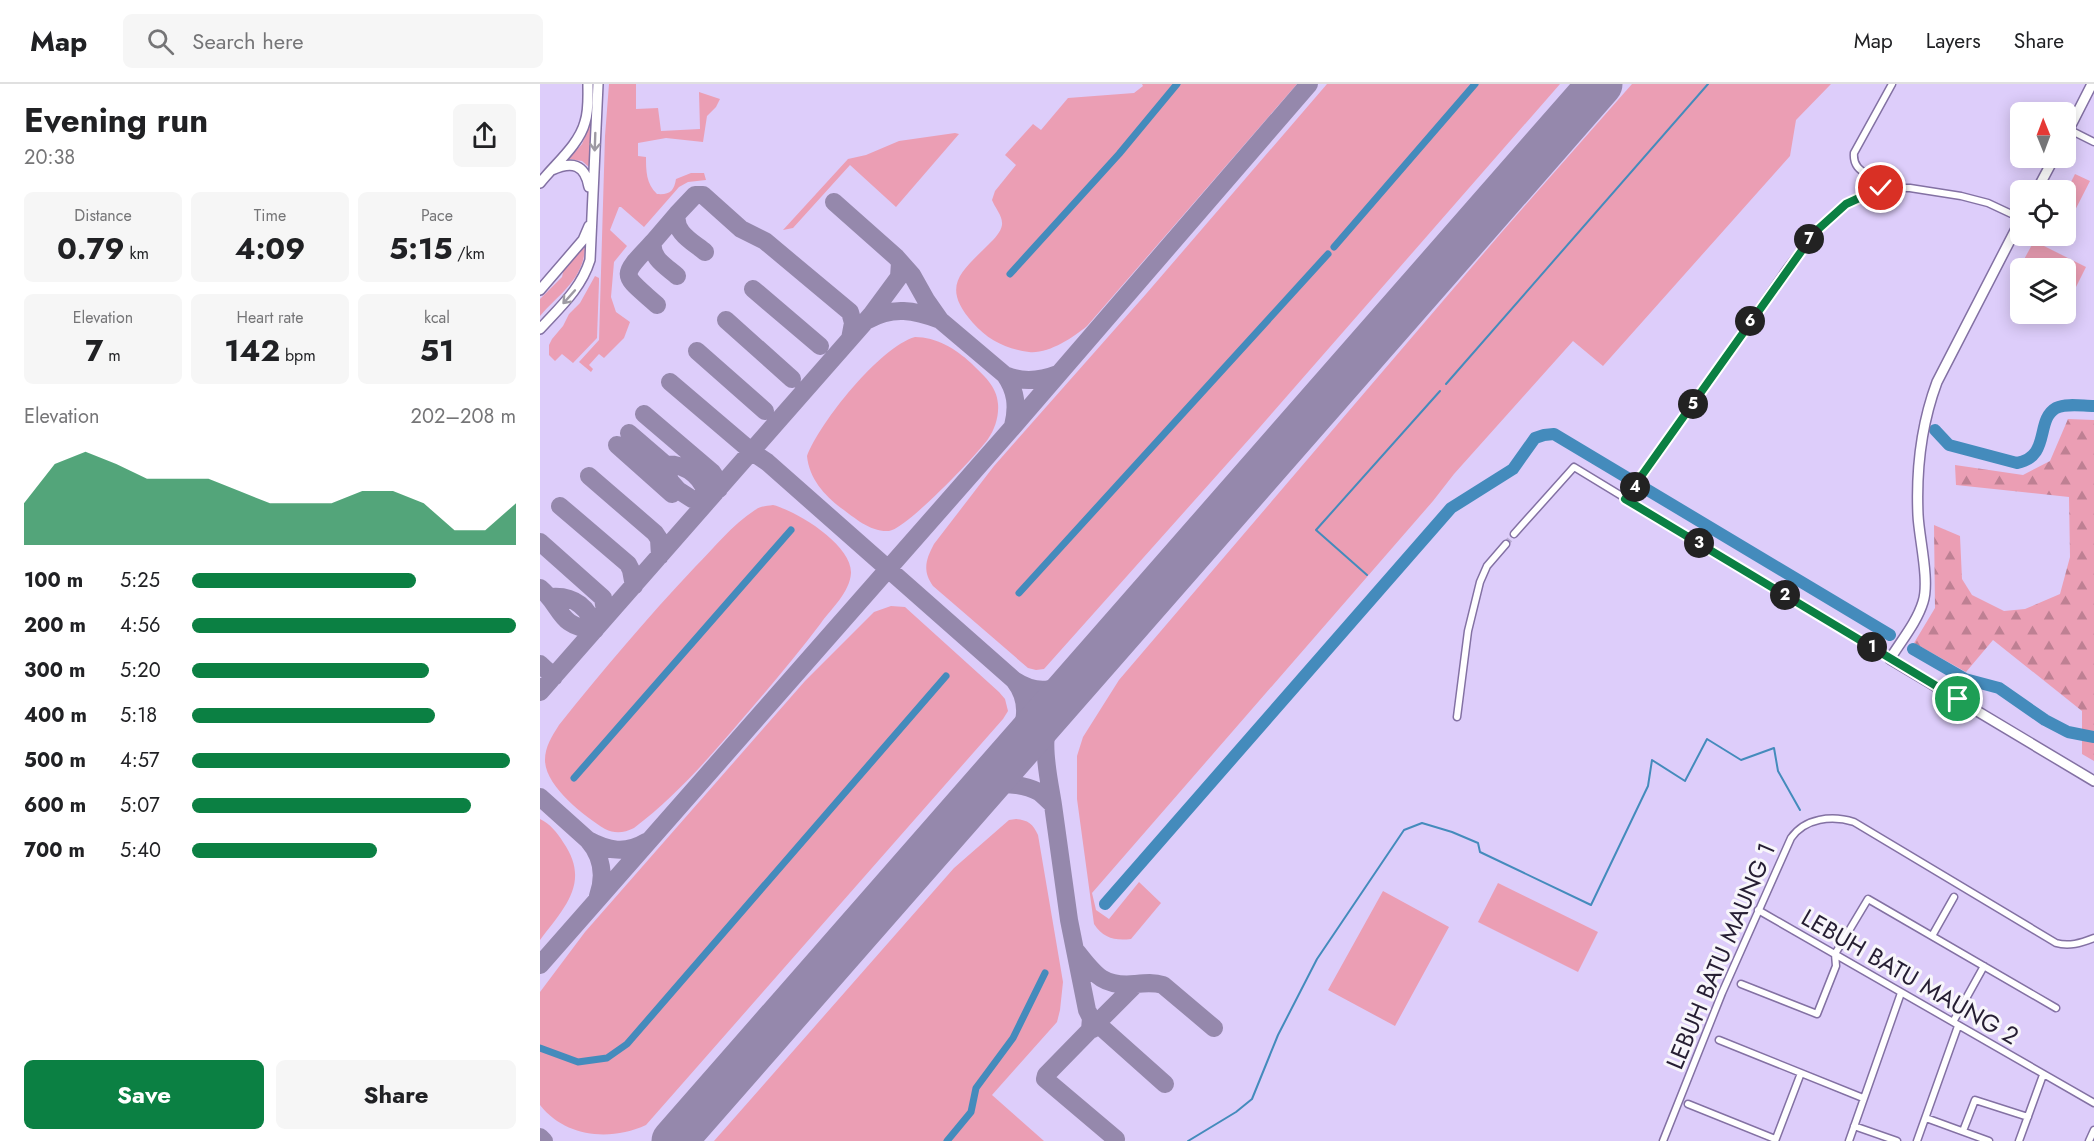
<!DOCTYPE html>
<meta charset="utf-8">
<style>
:root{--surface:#fff;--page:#f6f6f6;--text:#202124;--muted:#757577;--line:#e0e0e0;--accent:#0b8043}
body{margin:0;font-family:Jost,sans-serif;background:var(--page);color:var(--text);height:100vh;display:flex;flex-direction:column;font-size:22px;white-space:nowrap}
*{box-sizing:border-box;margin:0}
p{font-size:20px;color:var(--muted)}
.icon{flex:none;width:33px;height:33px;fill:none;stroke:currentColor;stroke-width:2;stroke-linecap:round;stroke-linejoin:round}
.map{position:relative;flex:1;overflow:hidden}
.details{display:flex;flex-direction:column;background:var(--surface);width:540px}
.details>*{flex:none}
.needle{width:39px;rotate:359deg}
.buttons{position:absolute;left:1470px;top:18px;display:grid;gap:12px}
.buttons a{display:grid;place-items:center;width:66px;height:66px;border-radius:9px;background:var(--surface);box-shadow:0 3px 15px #0003;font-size:30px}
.pin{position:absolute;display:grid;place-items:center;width:51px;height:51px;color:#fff;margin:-26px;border:3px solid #fff;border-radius:50%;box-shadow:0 2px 6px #0007}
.km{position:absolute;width:30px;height:30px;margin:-15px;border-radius:50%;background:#222;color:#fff;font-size:16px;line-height:30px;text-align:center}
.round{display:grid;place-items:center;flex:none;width:63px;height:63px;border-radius:9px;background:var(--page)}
.summary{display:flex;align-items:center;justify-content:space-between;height:102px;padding:0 24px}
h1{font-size:33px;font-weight:700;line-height:45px}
.figures{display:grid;grid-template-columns:repeat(3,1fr);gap:9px;height:102px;padding:6px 24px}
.figures div{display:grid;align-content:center;border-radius:9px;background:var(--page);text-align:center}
.figures b{font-size:30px;font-weight:700}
.figures small{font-size:16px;font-weight:400}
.figures p{font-size:16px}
.chart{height:168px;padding:12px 24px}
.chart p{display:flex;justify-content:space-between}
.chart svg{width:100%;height:108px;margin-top:6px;fill:var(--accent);opacity:.7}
.action{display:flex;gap:12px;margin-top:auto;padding:12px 24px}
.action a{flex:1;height:69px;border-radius:9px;background:var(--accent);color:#fff;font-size:24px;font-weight:700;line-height:69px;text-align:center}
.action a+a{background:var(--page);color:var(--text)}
ul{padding:0 24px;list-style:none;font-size:20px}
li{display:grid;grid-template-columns:96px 72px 1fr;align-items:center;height:45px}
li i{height:15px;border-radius:8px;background:var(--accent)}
header{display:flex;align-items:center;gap:36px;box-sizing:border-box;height:84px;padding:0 30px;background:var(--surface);border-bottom:2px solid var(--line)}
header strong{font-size:28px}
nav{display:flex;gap:33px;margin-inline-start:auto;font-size:21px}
.search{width:420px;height:54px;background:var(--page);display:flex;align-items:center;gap:15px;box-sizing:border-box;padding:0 21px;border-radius:9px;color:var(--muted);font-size:22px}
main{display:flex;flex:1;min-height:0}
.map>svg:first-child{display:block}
.green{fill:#eb9eb4}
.forest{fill:url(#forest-firs)}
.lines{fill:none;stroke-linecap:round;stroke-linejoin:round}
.stream{stroke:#448bbc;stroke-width:2}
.canal{stroke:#448bbc;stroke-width:7}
.river{stroke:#448bbc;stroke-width:12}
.taxiway{stroke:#9588ac;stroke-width:18}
.runway{stroke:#9588ac;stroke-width:45}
.street-tunnel{stroke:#b8aad2;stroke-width:6;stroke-dasharray:6 3;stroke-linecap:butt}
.street-casing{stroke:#8371a3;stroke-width:9}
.secondary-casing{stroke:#8371a3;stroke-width:12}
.street{stroke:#fff;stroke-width:6}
.secondary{stroke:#fff;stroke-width:9}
.oneway{stroke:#9d9aa3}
.route-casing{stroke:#fff;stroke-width:12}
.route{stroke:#0b8043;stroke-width:8}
.labels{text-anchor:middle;stroke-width:6;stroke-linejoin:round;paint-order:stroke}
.street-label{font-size:24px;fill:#261e33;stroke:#f8f6fb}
</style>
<header>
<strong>Map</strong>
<div class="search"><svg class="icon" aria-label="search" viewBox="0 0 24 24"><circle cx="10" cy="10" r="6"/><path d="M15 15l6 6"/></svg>Search here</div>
<nav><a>Map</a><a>Layers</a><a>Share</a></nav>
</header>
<main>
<section class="details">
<div class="summary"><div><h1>Evening run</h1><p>20:38</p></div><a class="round"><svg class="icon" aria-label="share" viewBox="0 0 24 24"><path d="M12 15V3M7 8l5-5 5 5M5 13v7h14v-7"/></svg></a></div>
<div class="figures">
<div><p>Distance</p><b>0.79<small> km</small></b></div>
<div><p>Time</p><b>4:09</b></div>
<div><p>Pace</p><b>5:15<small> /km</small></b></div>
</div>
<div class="figures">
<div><p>Elevation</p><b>7<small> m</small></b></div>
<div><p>Heart rate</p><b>142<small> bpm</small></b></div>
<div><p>kcal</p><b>51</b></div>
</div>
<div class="chart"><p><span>Elevation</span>202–208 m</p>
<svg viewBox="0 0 160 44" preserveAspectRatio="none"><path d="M0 44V27L10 11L20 6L30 11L40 17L50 17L60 17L70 22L80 27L90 27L100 27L110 22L120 22L130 27L140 38L150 38L160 27V44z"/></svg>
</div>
<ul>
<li><b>100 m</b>5:25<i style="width:69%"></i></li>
<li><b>200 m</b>4:56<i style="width:100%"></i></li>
<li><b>300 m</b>5:20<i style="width:73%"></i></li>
<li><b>400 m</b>5:18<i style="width:75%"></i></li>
<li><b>500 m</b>4:57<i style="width:98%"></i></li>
<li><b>600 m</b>5:07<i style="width:86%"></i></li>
<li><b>700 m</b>5:40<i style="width:57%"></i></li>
</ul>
<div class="action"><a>Save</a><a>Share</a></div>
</section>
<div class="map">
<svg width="1554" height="1057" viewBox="0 0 1554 1057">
<defs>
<pattern id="forest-firs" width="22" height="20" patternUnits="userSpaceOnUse" patternTransform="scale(1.5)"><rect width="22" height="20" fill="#eb9eb4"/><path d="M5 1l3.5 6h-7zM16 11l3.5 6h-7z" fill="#be8093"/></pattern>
</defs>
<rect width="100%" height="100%" fill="#ddcdfa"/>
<path class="green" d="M69 0H96V25L118 24 121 47 160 45 159 8 180 15 176 23 167 32 163 58 126 54 98 59V72L106 73C106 86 106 100 117 110 130 111 134 107 136 95L151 89H164L166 96 148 98 139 103 104 143 81 123H79L70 146 87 162 74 178 71 213 76 228 90 238 84 254 64 274 59 270 49 281 53 285 51 288 39 278 59 256 65 52Z
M602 0H757L547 242C533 254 508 270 489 268 466 265 448 256 433 239 400 202 421 188 449 160 454 155 461 148 462 141 463 132 455 124 452 116L455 107 476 81 465 71 493 40 501 46 528 14 594 9 603 2Z
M787 0H1020L720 343 504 585 496 586 488 584 393 502C382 487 386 475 394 460L454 382 606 210Z
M1092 0H1291L1256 36 1250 72 1063 282 1033 257 914 390 893 417 552 809 556 826 569 835 599 798 621 819 591 855C575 857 563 854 554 840L537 715V672L543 653 579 596 961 149Z
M52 36 50 84 42 77 29 75 42 60Z
M415 49 419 50 356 123 310 81 253 144 243 146 308 75 326 71 359 57Z
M1535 90 1550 97 1526 144V108Z
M1494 157 1546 183 1534 207 1526 203V184H1489L1481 181Z
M45 163C44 195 19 210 0 232V215L22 193 24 184Z
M55 192 59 194V198L57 254 33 279 22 270 15 277 9 271V261L12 255 23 242 29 230 40 219Z
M375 253C396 253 416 265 431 279 443 291 457 302 458 320 459 332 455 345 448 355 436 372 366 445 349 447 330 448 315 434 301 424 284 411 269 394 267 372 280 338 340 263 375 253Z
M233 421C257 427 312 461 311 489 310 508 291 525 281 539 256 572 230 603 203 634 170 673 135 713 94 744 84 749 75 750 65 745 44 732 5 702 5 676 5 663 12 652 19 641 62 587 107 534 155 483 174 464 192 441 215 426 221 422 226 422 233 421Z
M351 522 365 523 459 608 465 615 468 627 463 635 106 1041C71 1057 26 1054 0 1021V908L45 848 265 597 334 528Z
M0 735C10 740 17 748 23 758 51 798 25 823 0 856Z
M476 735C488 736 493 740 498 751L523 898 520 926 517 938 452 1011 504 1057H174L414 784 469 736Z
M958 799 1058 848 1038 888 938 838Z
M843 807 909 843 855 942 788 906Z"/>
<path class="forest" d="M1528 335 1554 336V677L1542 670V627L1453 556 1426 588 1374 559 1395 524 1394 441 1420 452 1422 495 1432 511 1464 527 1485 525 1520 510 1530 473 1529 413 1416 401 1415 381 1483 391 1510 377Z"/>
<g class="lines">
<path class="stream" d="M906 300 1168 0
M827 491 776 446 900 307
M648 1057 696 1028 712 1015 738 951 777 875 864 746 882 739 912 748 938 759 940 768 1051 821 1108 702 1112 676 1145 697 1167 655 1201 676 1234 664 1238 687 1260 726"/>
<path class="canal" d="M794 163 935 0
M470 190 579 70 637 0
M479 509 788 170
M34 694 251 446
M0 964 38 978 67 974 87 960 406 592
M407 1057 431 1028 436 1004 473 954 505 889"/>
<path class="river" d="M1395 346 1409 361 1477 379C1511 373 1495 336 1516 324 1527 319 1542 322 1554 322
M1373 565 1425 595 1459 604 1505 636 1528 648 1554 653
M565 820 911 424 973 385 995 354 1004 351 1014 350 1350 551"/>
<path class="taxiway" d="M294 118 356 173 372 191 386 216 400 236 465 291
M137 130 155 111H163L201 145 225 157 310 228 313 239 310 255
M113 158C79 194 81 189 117 221
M137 192C127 183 110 174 113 158L137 130C133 148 153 158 165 168
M213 205 280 262
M186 236 252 295
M328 236C352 222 375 226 400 236
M157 267 225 327
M130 298 211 367 227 378 474 596C505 616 521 602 548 585
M104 330 172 388 178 397 179 405
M473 342C478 322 476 307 465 291 483 299 500 297 518 290
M89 349 125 380 130 397 138 406 152 415 168 417C165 395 148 380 125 380
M77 361 132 410
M49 392 115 449 119 455 120 472
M20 422 88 480 91 486 94 502
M0 458 63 514 66 533
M0 504C23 523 17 543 55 546 50 524 34 511 11 513
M0 580 14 593
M0 608 331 231 359 193 360 179
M470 674C482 647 495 623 474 596
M439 709C451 695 484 700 499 708 504 712 509 717 513 721 508 688 495 643 521 616
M0 713 48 756
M513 721 529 836 547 926 551 934 625 1000
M58 812C65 792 62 772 48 756 68 767 86 770 106 758
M537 868C555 891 563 903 595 900 605 899 614 898 623 901L674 944
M0 881 472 344 769 0
M551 934 550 946 506 991 505 995 576 1055
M553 945 550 946 596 900
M0 1053 4 1057
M126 1057 155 1034"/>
<path class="runway" d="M134 1057 1060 0"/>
<path class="street-tunnel" d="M966 460 974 450"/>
<g class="street-casing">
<path id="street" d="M1528 45 1554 58
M1341 104C1334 89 1312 90 1314 69L1352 0
M1085 415 1108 385 1247 184 1275 148 1306 120 1341 104H1370L1421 112 1448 119 1480 134
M974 450 1034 383 1350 575
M917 633 928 547 940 498 947 482 966 460
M1218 826 1554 1019
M1392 852 1414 813
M1295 870 1328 815 1516 924
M1201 900 1277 930 1296 882 1295 870
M1413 938 1444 882
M1179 956 1323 1014
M1148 1020 1235 1055
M1386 1034 1449 1057
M1314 1042 1357 1057
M1423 1047 1435 1016 1488 1033
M1123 1057 1182 909 1251 754C1265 734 1292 731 1314 738L1516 859C1529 863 1541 859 1554 854
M1235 1057 1261 989
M1309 1057 1361 909
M1377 1057 1418 942
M1479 1057 1503 991
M1549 1057 1554 1046"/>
</g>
<g class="secondary-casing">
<path id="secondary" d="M1526 51 1552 0
M12 86C32 77 45 80 49 103
M0 99C15 80 39 61 45 38 49 26 48 13 48 0
M1497 106 1514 74
M1480 137 1397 298C1381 341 1376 385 1378 431 1379 454 1390 497 1383 518 1377 538 1361 557 1350 575L1554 697
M0 206 43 156 49 142
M0 245C19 224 41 205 50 176L58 0"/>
</g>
<use href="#street" class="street"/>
<use href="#secondary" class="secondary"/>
</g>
<defs><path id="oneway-shaft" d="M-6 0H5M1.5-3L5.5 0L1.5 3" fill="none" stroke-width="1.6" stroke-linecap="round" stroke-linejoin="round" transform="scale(1.5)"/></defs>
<g class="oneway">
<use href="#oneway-shaft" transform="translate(55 58) rotate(92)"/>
<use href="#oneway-shaft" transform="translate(29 213) rotate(132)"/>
</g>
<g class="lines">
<g class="route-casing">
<path id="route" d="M1341 104 1306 120 1275 148 1085 415 1418 615"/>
</g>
<use href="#route" class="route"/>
</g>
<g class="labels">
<g class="street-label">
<text transform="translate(1181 872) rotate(-67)" y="8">LEBUH BATU MAUNG 1</text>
<text transform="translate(1370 893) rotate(30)" y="8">LEBUH BATU MAUNG 2</text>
</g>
</g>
</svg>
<div class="buttons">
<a><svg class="needle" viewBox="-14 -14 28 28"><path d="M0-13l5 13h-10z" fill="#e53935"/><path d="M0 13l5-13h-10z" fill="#757577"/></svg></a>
<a><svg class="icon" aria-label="locate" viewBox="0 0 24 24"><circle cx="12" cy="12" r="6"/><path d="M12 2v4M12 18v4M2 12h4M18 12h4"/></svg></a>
<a><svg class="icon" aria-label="layers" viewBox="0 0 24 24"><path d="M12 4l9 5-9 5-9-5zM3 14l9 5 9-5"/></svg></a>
</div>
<div class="pin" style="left:1418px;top:615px;background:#1e9e55"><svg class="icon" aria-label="arrive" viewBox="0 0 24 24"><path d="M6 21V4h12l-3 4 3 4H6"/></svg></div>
<div class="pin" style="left:1341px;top:104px;background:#d93025"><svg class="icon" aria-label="check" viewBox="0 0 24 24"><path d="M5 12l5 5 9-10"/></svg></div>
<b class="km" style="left:1332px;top:563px">1</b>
<b class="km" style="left:1245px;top:511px">2</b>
<b class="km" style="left:1159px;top:459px">3</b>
<b class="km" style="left:1095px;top:403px">4</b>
<b class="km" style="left:1153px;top:320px">5</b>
<b class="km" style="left:1210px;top:237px">6</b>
<b class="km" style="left:1269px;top:155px">7</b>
</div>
</main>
